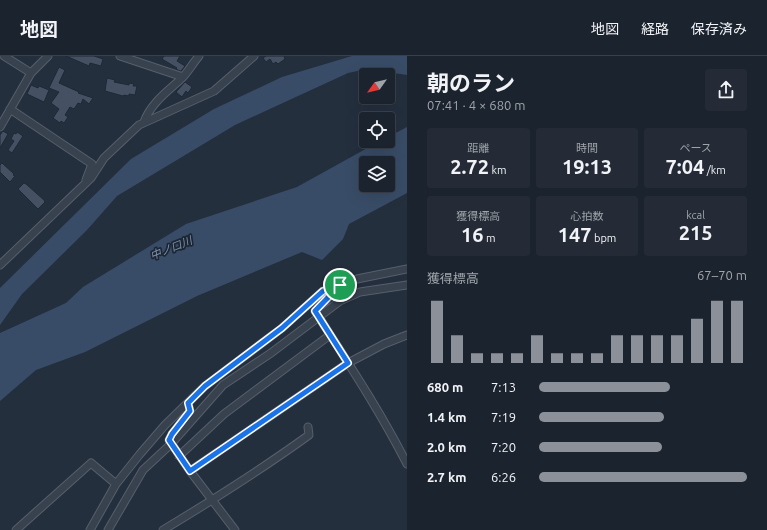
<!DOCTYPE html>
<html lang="ja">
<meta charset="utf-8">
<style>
:root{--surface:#1b232e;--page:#242b36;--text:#f1f3f6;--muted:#a0a4aa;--line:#39404a;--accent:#8c9099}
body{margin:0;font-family:Ubuntu,"Noto Sans JP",sans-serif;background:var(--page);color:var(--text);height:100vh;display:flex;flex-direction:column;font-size:15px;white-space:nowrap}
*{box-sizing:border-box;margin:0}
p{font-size:13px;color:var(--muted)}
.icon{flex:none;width:22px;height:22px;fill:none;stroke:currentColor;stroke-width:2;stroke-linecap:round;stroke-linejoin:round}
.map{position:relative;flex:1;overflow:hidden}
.sheet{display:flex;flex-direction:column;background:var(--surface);width:360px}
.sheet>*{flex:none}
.needle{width:26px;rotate:236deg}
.buttons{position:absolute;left:359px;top:12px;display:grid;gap:8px}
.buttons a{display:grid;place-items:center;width:36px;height:36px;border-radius:4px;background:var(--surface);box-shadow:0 4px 16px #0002,0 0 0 1px var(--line);font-size:20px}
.pin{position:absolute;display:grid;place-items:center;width:34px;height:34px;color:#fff;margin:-17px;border:2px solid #fff;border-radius:50%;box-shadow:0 1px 4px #0007}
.round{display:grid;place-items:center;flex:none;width:42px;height:42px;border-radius:4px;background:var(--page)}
.overview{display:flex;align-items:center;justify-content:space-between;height:68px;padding:0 20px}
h1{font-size:22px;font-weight:700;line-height:30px}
.metrics{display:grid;grid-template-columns:repeat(3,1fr);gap:6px;height:68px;padding:4px 20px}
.metrics div{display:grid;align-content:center;border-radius:4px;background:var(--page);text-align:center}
.metrics b{font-size:20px;font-weight:700}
.metrics small{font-size:11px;font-weight:400}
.metrics p{font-size:11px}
.chart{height:112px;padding:8px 20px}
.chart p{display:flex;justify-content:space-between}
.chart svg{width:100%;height:72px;margin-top:4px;stroke:var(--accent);stroke-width:6}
ul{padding:0 20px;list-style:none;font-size:13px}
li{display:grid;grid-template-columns:64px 48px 1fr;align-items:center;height:30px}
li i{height:10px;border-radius:5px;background:var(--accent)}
header{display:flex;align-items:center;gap:24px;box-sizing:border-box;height:56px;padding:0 20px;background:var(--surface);border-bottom:1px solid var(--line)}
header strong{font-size:19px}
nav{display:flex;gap:22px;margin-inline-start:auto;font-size:14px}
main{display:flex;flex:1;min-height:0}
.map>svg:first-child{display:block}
.water{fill:#394c67;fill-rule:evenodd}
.building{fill:#455162;stroke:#1f2835}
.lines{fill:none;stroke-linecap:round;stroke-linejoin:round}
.minor-casing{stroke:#565f6c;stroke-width:9}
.minor{stroke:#38414e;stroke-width:7}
.route-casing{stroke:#fff;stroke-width:8}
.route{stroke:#1a73e8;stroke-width:5}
.labels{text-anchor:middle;stroke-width:3.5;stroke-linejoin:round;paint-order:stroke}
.water-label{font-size:11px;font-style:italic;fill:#7c92b1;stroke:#1d2633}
</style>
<header>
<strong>地図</strong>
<nav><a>地図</a><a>経路</a><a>保存済み</a></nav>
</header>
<main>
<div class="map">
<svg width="407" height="474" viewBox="0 0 407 474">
<rect width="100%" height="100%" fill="#242f3e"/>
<path class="water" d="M352 0H407V19L367 13 348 17 235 69 117 140 87 174 22 238 0 269V232L131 103 214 53 282 21Z
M407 71V137L349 168 343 183 322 204 302 196 197 240 85 296 36 314 0 345V277L66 247 83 231 186 168 297 131 380 85H388V81ZM366 107H388V129H366Z"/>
<path class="building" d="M66 0H94L103 3 101 10 90 7 89 10Z
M164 0H180L177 5 185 10 181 15H180L176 13 177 12 162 3Z
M266 0H284L285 3 278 8 276 6 273 8 270 3 266 6 263 2Z
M59 11 65 14 59 27 79 36 78 37 93 42 89 48 83 43 81 48 78 47 74 53 70 51 65 59 68 61 64 67 61 65 60 67 53 62 59 53 51 47 59 36 49 32Z
M107 22 115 24 114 26 129 29V27L134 28 133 30H137L135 39 129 38V40L124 39 123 40 105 35Z
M185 26 192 31 188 37 186 35 182 41 176 36Z
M31 29 38 32 39 30 49 34 44 46 27 38Z
M3 75 8 78 0 92V79Z
M17 76 23 80 12 97 8 94 14 85 11 83 14 77 16 78Z
M2 107 14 118 13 119 15 120 10 126 0 116V109Z
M24 127 26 128 44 144 45 146 38 153 18 133Z"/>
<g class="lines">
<g class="minor-casing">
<path id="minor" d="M4 0 31 17
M120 0 183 21
M10 53 92 108 86 124
M144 66C151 47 167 36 182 22 188 16 193 7 199 0
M0 71 31 17 48 0
M0 209 91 122 104 102 139 69 214 35 254 0
M338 232 315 255C347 305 380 355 407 408
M188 347 190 355 172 378 169 384 190 415 235 474
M179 400 224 358 330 279
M190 415 348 307 384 288 407 279
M16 474 91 407 116 428
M90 474 116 428 140 398 165 369 205 330 282 272 323 235 357 223 407 213
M108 474 143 414 171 388 223 329 271 297 340 245 360 236 407 229
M163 474C213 444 262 413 309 379L308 371"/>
</g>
<use href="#minor" class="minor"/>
</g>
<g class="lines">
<g class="route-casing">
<path id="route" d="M340 229 315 255 348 307 190 415 169 384 172 378 190 355 188 347 205 330 282 272 323 235Z"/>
</g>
<use href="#route" class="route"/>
</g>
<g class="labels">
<g class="water-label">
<text transform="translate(171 192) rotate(-22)" y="4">中ノ口川</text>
</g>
</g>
</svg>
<div class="buttons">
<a><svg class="needle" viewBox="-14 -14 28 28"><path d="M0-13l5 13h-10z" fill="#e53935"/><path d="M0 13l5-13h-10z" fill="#a0a4aa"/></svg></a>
<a><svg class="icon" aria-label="locate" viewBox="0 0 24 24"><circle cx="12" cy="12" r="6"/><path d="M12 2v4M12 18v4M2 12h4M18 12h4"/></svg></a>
<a><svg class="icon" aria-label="layers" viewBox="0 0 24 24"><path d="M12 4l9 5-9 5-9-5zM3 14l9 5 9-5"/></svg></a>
</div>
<div class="pin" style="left:340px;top:229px;background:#1e9e55"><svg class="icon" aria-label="arrive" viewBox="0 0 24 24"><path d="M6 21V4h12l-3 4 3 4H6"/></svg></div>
</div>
<section class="sheet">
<div class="overview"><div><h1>朝のラン</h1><p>07:41 · 4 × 680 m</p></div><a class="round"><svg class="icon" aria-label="share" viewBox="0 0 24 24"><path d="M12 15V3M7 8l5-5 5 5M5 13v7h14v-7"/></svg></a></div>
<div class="metrics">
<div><p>距離</p><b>2.72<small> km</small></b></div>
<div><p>時間</p><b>19:13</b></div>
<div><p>ペース</p><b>7:04<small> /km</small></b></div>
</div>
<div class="metrics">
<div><p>獲得標高</p><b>16<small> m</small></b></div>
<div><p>心拍数</p><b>147<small> bpm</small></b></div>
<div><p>kcal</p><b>215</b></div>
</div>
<div class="chart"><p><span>獲得標高</span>67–70 m</p>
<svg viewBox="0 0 160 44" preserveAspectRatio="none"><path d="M5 44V6M15 44V27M25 44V38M35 44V38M45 44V38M55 44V27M65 44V38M75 44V38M85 44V38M95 44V27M105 44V27M115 44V27M125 44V27M135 44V17M145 44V6M155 44V6"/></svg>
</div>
<ul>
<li><b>680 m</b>7:13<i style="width:63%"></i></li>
<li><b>1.4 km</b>7:19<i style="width:60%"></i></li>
<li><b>2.0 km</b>7:20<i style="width:59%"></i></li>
<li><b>2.7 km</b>6:26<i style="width:100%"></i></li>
</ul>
</section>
</main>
